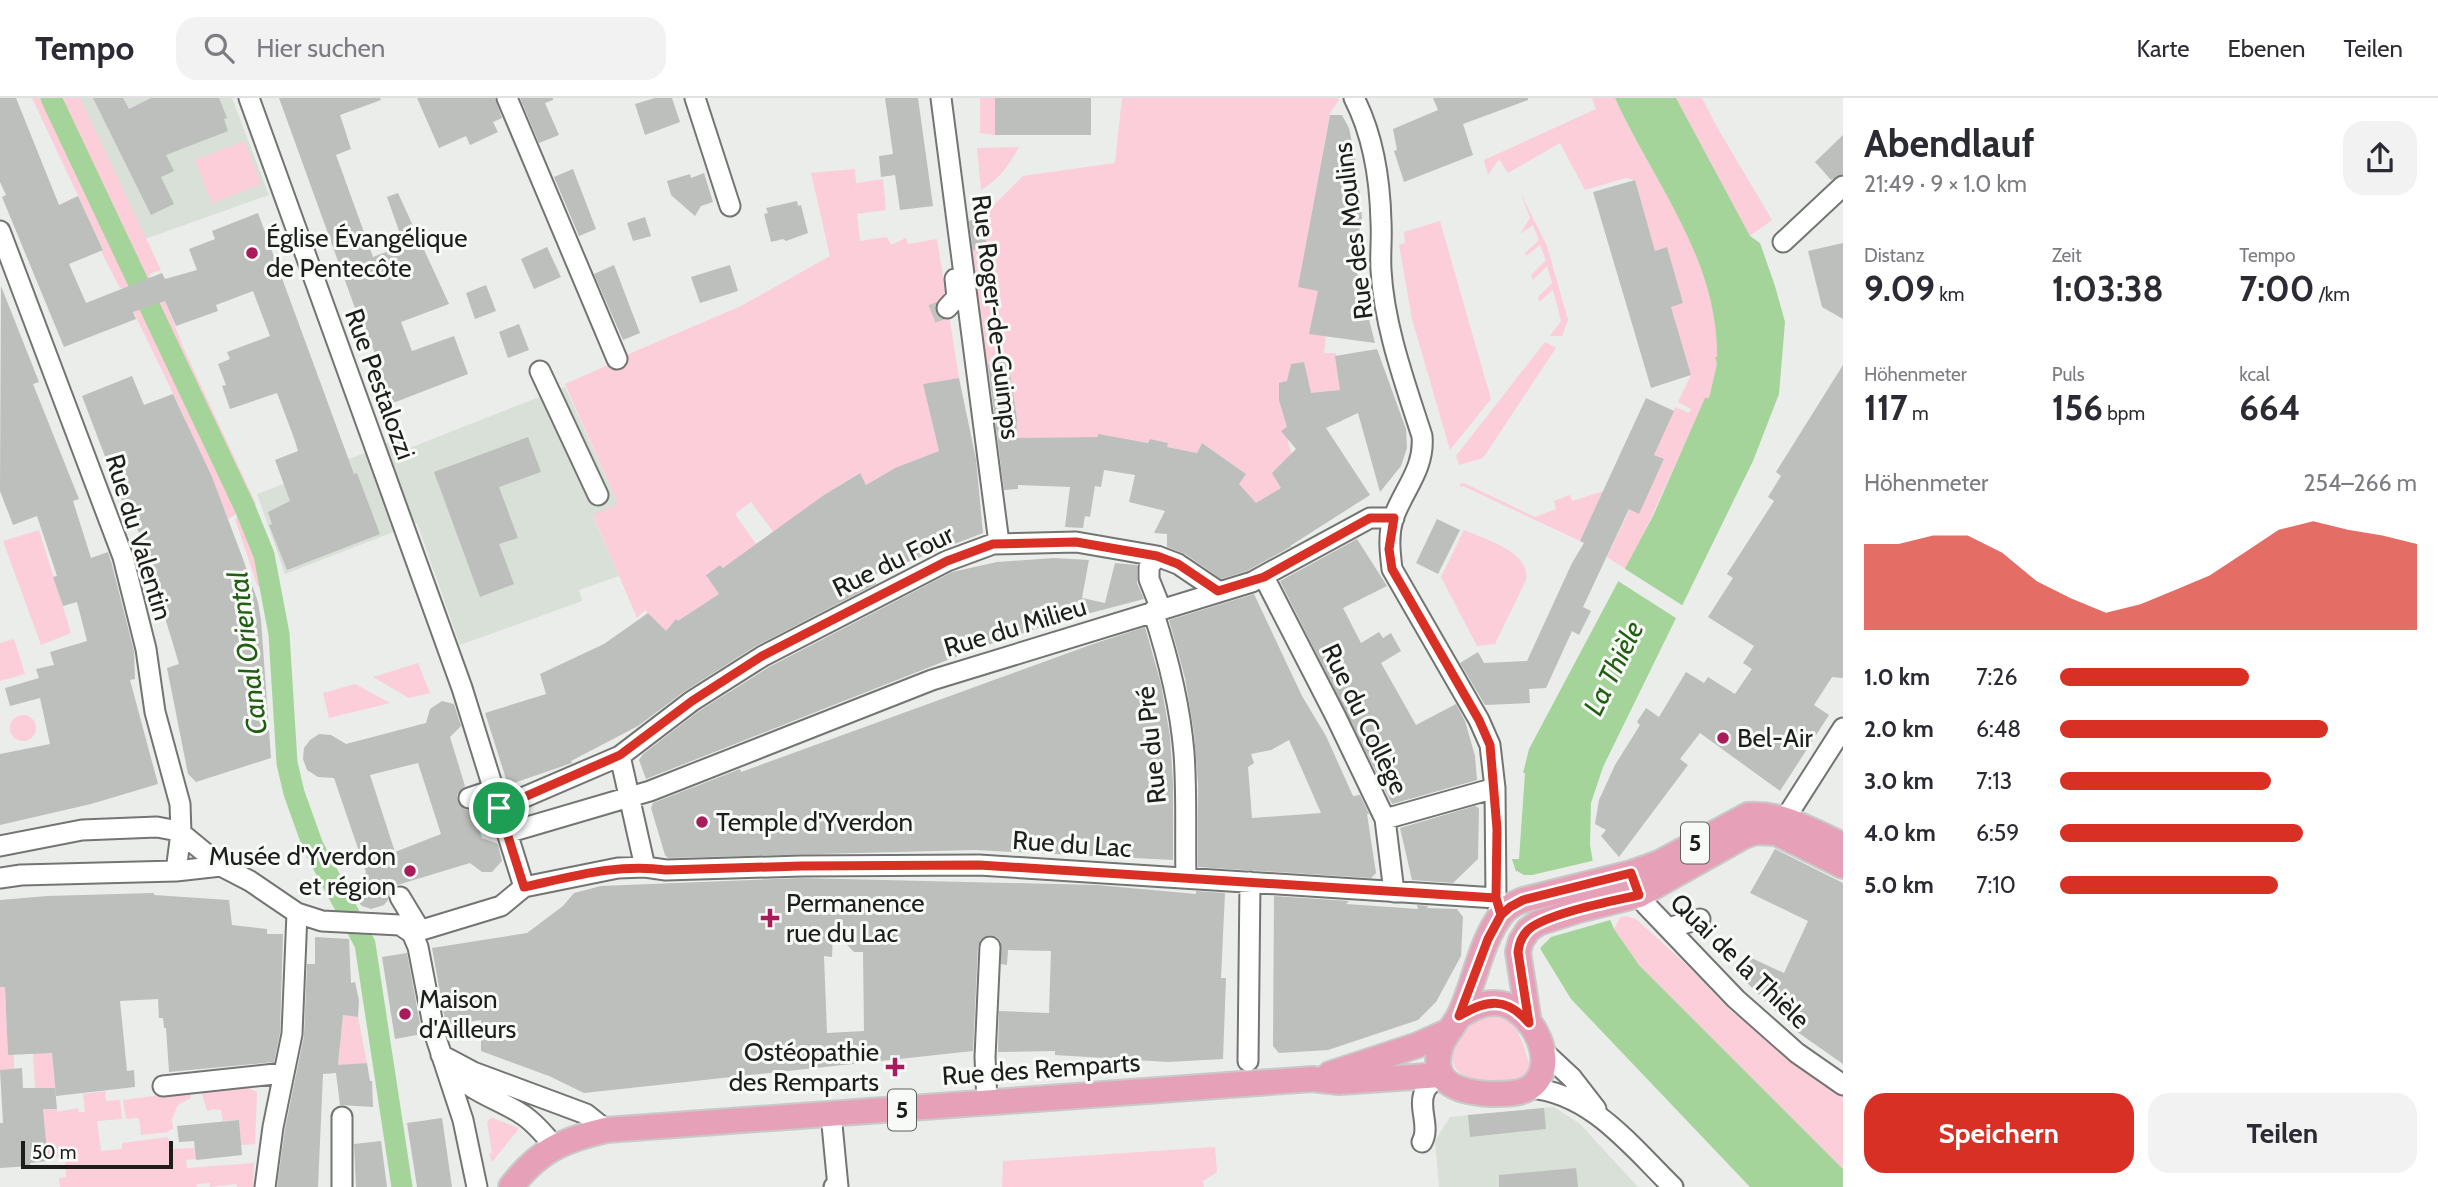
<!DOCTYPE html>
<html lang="de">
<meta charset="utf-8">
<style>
:root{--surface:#fff;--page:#f2f2f3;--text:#2b2b33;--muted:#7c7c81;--line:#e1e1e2;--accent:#d93025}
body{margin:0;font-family:Cabin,sans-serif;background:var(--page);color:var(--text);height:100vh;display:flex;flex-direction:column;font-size:26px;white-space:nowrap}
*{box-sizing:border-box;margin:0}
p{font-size:23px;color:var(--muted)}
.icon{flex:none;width:38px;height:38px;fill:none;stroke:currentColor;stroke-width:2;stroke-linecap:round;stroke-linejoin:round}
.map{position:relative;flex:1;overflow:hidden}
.details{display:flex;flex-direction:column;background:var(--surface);width:595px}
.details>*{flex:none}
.scale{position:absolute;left:21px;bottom:18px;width:152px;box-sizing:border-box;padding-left:7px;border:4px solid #1d1e1c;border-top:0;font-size:19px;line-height:24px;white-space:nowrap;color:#1d1e1c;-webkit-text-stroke:5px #f8faf7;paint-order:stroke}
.pin{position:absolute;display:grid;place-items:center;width:60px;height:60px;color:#fff;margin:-30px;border:4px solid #fff;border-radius:50%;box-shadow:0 2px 7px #0007}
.round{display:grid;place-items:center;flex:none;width:74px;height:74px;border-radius:21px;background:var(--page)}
.head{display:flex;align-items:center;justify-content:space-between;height:119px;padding:0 21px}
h1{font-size:38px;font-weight:800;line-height:52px}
.metrics{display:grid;grid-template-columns:repeat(3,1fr);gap:10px;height:119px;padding:7px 21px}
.metrics div{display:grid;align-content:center}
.metrics b{font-size:35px;font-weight:800}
.metrics small{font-size:19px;font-weight:400}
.metrics p{font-size:19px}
.chart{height:196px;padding:14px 21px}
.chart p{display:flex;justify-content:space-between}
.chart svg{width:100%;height:126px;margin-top:7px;fill:var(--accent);opacity:.7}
.primary-button{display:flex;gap:14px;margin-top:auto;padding:14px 21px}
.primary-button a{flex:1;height:80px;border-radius:21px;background:var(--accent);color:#fff;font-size:28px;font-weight:800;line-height:80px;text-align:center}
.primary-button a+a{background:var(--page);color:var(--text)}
ul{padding:0 21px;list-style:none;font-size:23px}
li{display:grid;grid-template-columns:112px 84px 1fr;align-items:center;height:52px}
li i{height:18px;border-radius:9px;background:var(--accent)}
header{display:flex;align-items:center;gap:42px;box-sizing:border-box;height:98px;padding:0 35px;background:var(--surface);border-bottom:2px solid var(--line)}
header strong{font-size:33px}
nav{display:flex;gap:38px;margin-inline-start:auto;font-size:24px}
.search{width:490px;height:63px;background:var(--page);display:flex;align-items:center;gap:18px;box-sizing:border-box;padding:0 24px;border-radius:21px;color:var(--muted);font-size:26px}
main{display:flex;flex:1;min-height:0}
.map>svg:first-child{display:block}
.built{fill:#d9e0d7}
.green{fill:#fbceda}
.water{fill:#a5d49b}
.pier{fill:#eaedea}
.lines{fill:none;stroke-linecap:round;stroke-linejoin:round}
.canal{stroke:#a5d49b;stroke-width:21}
.building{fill:#bcbfbc;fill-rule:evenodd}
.minor-tunnel{stroke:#c1c4c1;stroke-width:19;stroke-dasharray:19 10;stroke-linecap:butt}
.minor-casing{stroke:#737572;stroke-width:23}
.major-casing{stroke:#c9c9c9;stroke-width:28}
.minor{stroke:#fff;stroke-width:19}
.major{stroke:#e6a1b9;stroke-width:24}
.route-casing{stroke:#fff;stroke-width:14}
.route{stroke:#d93025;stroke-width:9}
.poi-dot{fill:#a91b5a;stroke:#f8faf7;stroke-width:2.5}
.labels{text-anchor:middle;stroke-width:6;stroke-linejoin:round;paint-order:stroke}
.shield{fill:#f8faf7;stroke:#5f605e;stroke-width:2}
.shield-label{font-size:24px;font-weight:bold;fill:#1d1e1c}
.street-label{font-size:26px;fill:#1d1e1c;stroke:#f8faf7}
.poi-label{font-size:26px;fill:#1d1e1c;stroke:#f8faf7;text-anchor:start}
.water-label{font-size:28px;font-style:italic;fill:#225e12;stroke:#f8faf7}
</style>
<header>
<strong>Tempo</strong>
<div class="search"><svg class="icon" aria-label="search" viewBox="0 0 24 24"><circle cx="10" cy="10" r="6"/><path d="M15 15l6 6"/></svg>Hier suchen</div>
<nav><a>Karte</a><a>Ebenen</a><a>Teilen</a></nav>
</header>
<main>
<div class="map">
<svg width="1843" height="1089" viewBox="0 0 1843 1089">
<rect width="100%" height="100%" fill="#eaedea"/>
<path class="built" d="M80 0H232L269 97 145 141Z
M565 289 618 406 593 418 619 478 579 492 582 503 460 547 417 425 285 476 257 396 357 358 388 345 400 336 407 351Z
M1554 1009 1580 1026 1638 1089H1439L1435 1043 1450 1019Z"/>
<path class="green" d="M32 0H43L239 415 228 421 183 316 122 190H120L101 153 103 151Z
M55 0H80L161 172 149 176 162 204 165 203 184 251 256 406 249 410Z
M980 0H995V37L980 35Z
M1122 0H1338L1339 2 1330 15 1303 163 1321 193 1309 235 1326 238 1324 255H1336L1341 292 1334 293 1341 324 1325 326 1307 299V280L1304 264 1291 266C1286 291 1293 298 1294 321 1295 328 1289 334 1288 341 1288 352 1298 369 1306 374L1279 391 1264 412 1237 388 1246 376 1202 345 1197 355 1167 349 1168 345 1150 341 1148 345 1098 337V339L1016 340 1017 321 1008 263 987 268 964 125 983 118 1023 78 1115 65Z
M1592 0H1615C1654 87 1719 159 1717 260H1715L1717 266 1709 301 1706 300 1627 472 1607 459 1630 411 1639 415 1664 362 1654 357 1675 309 1689 315 1691 311 1678 304 1691 277 1671 209 1683 205 1667 150 1655 153 1635 82 1626 80 1585 92 1560 45 1508 75 1499 61 1488 77 1484 62 1596 11Z
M1676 0H1702L1717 29 1772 122 1750 138Z
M244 43 261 86 212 105 195 62Z
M1019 49C1009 67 999 82 981 92L977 50Z
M855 71 856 85 883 81 886 112 857 116 860 143 887 139 891 147 906 140 908 146 937 141 959 280 923 286 939 353 893 371 866 387 859 375 824 397 774 435 751 404 735 416 756 446 724 471 720 467 706 476 719 496 679 526 676 521 666 533 645 512 637 520 593 417 618 406 565 286 615 264 617 261 741 208 830 158 811 75Z
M1521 96 1547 148 1568 222 1562 238H1550L1561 223 1553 192 1539 204 1538 199 1552 185 1547 168 1533 182 1531 177 1546 162 1540 147 1526 158 1525 155 1539 142 1533 127 1520 136 1530 120Z
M1440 123 1491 301 1450 352 1412 221 1399 147 1405 145 1404 134Z
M1545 244 1556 250 1483 360 1459 367 1456 358Z
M1464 385 1535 419 1556 411 1554 403 1570 397 1572 403 1604 393 1580 443 1463 388 1460 389V386Z
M240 419 256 455 270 507 263 504 260 489 257 487 235 421Z
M39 432 71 535 41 547 3 443Z
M1464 432C1486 442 1530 453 1526 482L1495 546 1477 548 1441 479Z
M14 541 25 576 0 583V545Z
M418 565 430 595 409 600 373 579Z
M355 586 390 605 329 620 323 595Z
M10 630a13 13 0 1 1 26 0a13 13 0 1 1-26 0Z
M1626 818 1636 821 1687 867 1732 914 1843 999V1071L1639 867 1614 831 1620 820Z
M0 889H5L8 957H14V971L0 972Z
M1497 915 1511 919 1523 946 1530 969 1522 982C1502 984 1481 988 1463 977 1448 968 1449 947 1458 934 1466 924 1485 917 1497 915Z
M343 917 358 919 367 965H361V969H338Z
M31 927 52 953 56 1001 36 1002Z
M248 986 249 990 257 994 255 1046 241 1047 239 1022 223 1023 221 1012 213 1011 207 1013 201 992Z
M105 993 106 1003 120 1002 122 1021 97 1023 101 1053 122 1051V1045L168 1039 172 1051 194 1050 196 1061 186 1062 187 1070 254 1065 253 1089H237L236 1086 210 1089V1085L197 1086V1089H60L59 1080 66 1079 65 1059 47 1060 43 1011H57V1014L78 1010 79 1014H85L83 996Z
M191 993V1000L178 1007 172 1021 173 1031 169 1032V1034L141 1037 139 1020 126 1021 123 1002Z
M493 1020 518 1030V1032L492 1064 489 1056 492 1055 487 1024 489 1021Z
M1215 1049 1217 1074 1203 1083 1204 1089H1002L1003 1063Z"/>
<path class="water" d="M1615 0H1676L1750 138 1760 145 1775 188 1785 224 1779 296 1753 363 1603 669 1591 705 1590 747 1598 793 1614 831 1639 867 1843 1071V1089H1750L1571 901 1541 852 1512 761H1519L1525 675H1523L1529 651 1653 418 1705 300H1709L1717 266 1715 259H1717C1718 160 1654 86 1615 0Z"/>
<path class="pier" d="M1622 469 1685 509 1679 522 1615 481Z
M1596 762 1601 792 1614 821 1551 839 1540 850 1536 848 1512 776 1517 773 1524 777H1532Z"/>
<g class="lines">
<path class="canal" d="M51 0 245 410 264 457 279 536 287 665 294 695 313 748 365 846 402 1089"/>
</g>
<path class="building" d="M0 0H16L59 107 78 98 103 152 69 166 86 205 162 175 165 181 197 172 189 151 215 141 212 133 258 115 354 376 357 375 380 436 287 472 269 427 272 426 268 414 290 403 275 362 298 353 294 340 277 295 230 311 222 288 226 287 218 266 230 261 227 254 270 238 253 193 216 207 218 213 176 228 165 203 133 214 136 221 64 249 2 99 6 97 0 84Z
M93 0H123L129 11 151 0H219L227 20 224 21 228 33 166 57 174 73 161 79 174 106 151 117Z
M279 0H380L381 2 340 17 351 51 336 57 373 159 404 147 387 99 398 95 449 206 401 224 412 253 454 238 468 276 393 305 367 234 364 235Z
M417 0H495L502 20 493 24 498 34 470 47 466 38 439 50Z
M520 0H553V2L545 5 559 37 539 45Z
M655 0H672L680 24 645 37 635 6Z
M885 0H918L933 108 900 112 895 77 881 79 879 58 893 56Z
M995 0H1091V37H995Z
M1433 0H1528V2L1463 26 1473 57 1404 84 1394 53 1397 52 1393 31 1438 12Z
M1330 17H1342L1349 30 1357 69 1362 119 1352 173 1357 174 1375 245 1309 236 1318 193 1298 189Z
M1843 37V76L1831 82 1815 64Z
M573 71 596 131 579 138 554 79Z
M704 75 713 104 701 108 695 118 671 97 667 83 690 76 691 80Z
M1635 82 1655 153 1667 149 1683 205 1671 209 1691 277 1651 290 1593 94Z
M797 103 798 108 801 107 808 135 786 143 783 141 771 144 764 116 768 115 766 110Z
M983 118 987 150 973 152 969 123Z
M645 119 651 138 633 143 627 125Z
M1843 145V221L1822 209 1808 153Z
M547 149 561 179 534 191 521 161Z
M614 167 640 235 623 242 594 176Z
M730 167 738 193 700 205 691 179Z
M486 187 496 213 475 221 466 195Z
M1 188 39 284 33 286 79 401 73 403 91 460 108 454 111 463 134 553 135 581 130 582 158 686 91 706 0 727V656L50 646 40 600 10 608 5 590 39 580 36 571 54 567 50 554 87 543 77 504 63 508 53 479 57 478 37 418 13 427 0 393Z
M519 226 529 252 508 260 499 234Z
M1377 251 1406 331 1407 350 1401 368 1380 394 1358 315 1326 330 1370 397 1290 448H1292L1247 473 1221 481 1185 456 1167 449V436L1154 435 1165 413 1129 404 1135 377 1104 372 1101 389 1095 388 1090 419 1085 418 1083 430 1065 429 1070 389 1018 387V391L1004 392 988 267 1008 262 1017 321 1016 340 1098 339V336L1148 345 1150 341 1168 345 1167 349 1197 355 1202 345 1246 376 1239 386 1256 405 1281 390 1272 375 1296 351 1281 333 1287 329 1279 302V285L1287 283 1291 266 1304 264 1311 295 1340 292 1335 258Z
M1843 267V580L1832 579 1814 607 1829 617 1780 693 1700 635 1680 661 1688 667 1619 759 1601 738 1606 732 1595 726 1599 702 1615 667 1640 627 1637 624 1646 610 1659 619 1686 574 1704 585 1708 579 1735 596 1752 571 1743 565 1754 548 1708 519 1733 480 1727 476 1774 403 1768 399 1781 378 1776 374Z
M132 278 144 307 173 296 212 379 243 461 258 504 261 522 271 660 196 684 188 676 167 570 179 566 148 463 137 466 133 452 146 451 128 410 125 411 82 298Z
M959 280 976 361 983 435 874 477 876 486 756 548 685 593 638 628 571 663 572 665 508 687 485 615 546 596 540 576 604 546 648 515 666 533 676 521 678 523 719 496 706 477 720 467 723 470 824 397 860 375 866 387 895 370 939 353 923 286Z
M1646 300 1674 313 1654 357 1664 361 1639 416 1629 411 1583 509 1591 513 1579 537 1572 533 1546 590 1529 591 1530 605 1485 607 1460 565 1478 554 1484 565 1527 563 1572 465 1584 445 1580 443Z
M528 339 541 374 499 389 518 440 499 446 514 486 480 499 434 374Z
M1437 421 1460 432 1438 476 1416 465Z
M1357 441 1387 488 1343 510 1361 545 1379 534 1383 540 1391 535 1401 553 1381 565 1416 627 1456 606 1465 623 1475 658 1477 682 1392 706 1280 483Z
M1054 460 1089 462 1082 500 1105 505 1115 465 1137 467V485L1144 501 1056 524 973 552 646 681 639 662 643 656 699 613 769 569 952 474 997 464Z
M1254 496 1302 598 1326 638 1353 698 1360 697 1369 716H1367L1376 775 1371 780 1198 769V686L1194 635 1185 580 1169 522ZM1289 642 1321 715 1252 720 1248 669 1254 665 1251 656 1271 652Z
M1145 529 1161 586 1170 638 1173 686V762L974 752 668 760 665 757 651 710 653 705 740 671 741 674 1093 546Z
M442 603 454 606 461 628 450 639 465 688 457 697 458 704 466 712H473L482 740 498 746 502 763 492 774H482L470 765 394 788 391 790 388 802 384 807 371 811 362 808 357 803 355 794 366 774 334 680 318 679 307 672 303 661 304 650 310 642 319 636 331 637 346 646 426 625 430 611ZM418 665 441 736 395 754 370 677Z
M1475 708 1479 710 1478 761 1453 785 1412 782 1400 730Z
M1775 751 1843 785V966L1796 933 1736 874 1745 857 1784 875 1808 823 1750 795Z
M801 780 1097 787 1196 796V793L1225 795 1221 880H1226L1223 961 1168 964 1055 957V953L998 954 999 913 1049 915 1051 853 1008 852 1007 867 1001 866V844L997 839 990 837 980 842 978 848 973 953 584 995 549 978 481 953V922L446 927 432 850 527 835 563 808 574 795 601 788ZM833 833 854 854H863L864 933 827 935 824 858 832 859Z
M154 795V797L229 802 232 827 267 831V836H283L280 935 274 964 169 974 166 930H164L163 920H159L158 901 120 903 127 973 134 972 135 989 56 998 52 955 8 957 5 889H0V802L47 798Z
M1274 798 1349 803 1346 806 1418 811 1417 807 1429 808 1426 810 1457 811 1463 819 1461 858 1436 904 1418 922 1328 952 1279 955 1273 948Z
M315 839 349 841 351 885 355 884 359 902 358 919 343 917 338 967 367 965 370 983H372L373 1009 340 1007 336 975 323 976 318 1089H277L285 1031 304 938 307 866H315Z
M407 855 422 936 395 941 382 859Z
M22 970 23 990H55L57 1011H43L48 1063 30 1065 31 1068 0 1070V1025H3L0 972Z
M1544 1010 1546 1031 1470 1039 1468 1017Z
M442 1020 452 1089H417L407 1025Z
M239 1022 242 1057 196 1062 194 1043 179 1044 177 1028Z
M381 1043 387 1089H356L354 1046Z
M1576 1070 1578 1089H1499V1077Z"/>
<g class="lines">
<path class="minor-tunnel" d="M932 216 947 210"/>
<g class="minor-casing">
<path id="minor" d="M249 0 462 590 524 789
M507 0 617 261
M695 0 730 108
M941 0 999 445
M1354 0C1374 39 1380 81 1381 124 1382 140 1380 156 1381 172 1384 228 1405 285 1422 338 1425 371 1403 392 1393 421 1388 438 1390 454 1392 471L1479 622 1490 647 1495 690 1496 800 1499 810
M0 133 123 459 146 551 155 614 180 706 181 735 176 773
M1783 144 1843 88
M947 210 957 199 955 181
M540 273 598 397
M1157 458 1149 469V481L1161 511
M1264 479 1336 619 1385 721 1394 794
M1153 513C1168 559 1180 606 1184 655 1187 696 1185 739 1186 780
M620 658 645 769
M469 700 493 692
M499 710 620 658 692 603 763 558 947 463 993 446 1076 444 1157 458 1178 466 1218 493
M1385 721 1495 690
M1785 721 1843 630
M507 735 650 693 932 582 1252 484 1370 420H1394
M0 748 82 732 157 729 173 732 181 735 221 768 250 783 297 815 322 823 400 827 412 835 418 849 435 937 463 1022 477 1089
M0 780 21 777 176 773 221 768
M1634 785 1639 797 1646 807 1736 901 1797 955 1843 987
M400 799 420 832
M1668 830 1700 821
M412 835 501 808 524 789 618 770 645 769 666 772 801 768 979 767 1496 800
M1543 953 1572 980 1596 1011
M441 957 473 974 586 1016 606 1032
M1248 963 1250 784
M450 969C471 996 496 999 523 1017 535 1025 545 1037 554 1048
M163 988 284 975
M1530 990C1591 995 1632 1049 1673 1089
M987 1004 985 959 990 849
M831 1016 838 1089H834
M1422 1044C1431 1029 1417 1009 1425 993 1428 986 1435 982 1441 977
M265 1089 273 1029 292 936 297 815
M342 1089V1019"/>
</g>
<g class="major-casing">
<path id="major" d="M1459 918C1470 912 1481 905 1494 905 1527 904 1558 958 1536 984 1525 997 1506 996 1491 996 1474 995 1447 992 1440 974 1437 966 1438 956 1441 948 1445 936 1455 927 1460 916 1475 884 1480 845 1501 817 1506 810 1515 805 1523 802L1631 775 1659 765 1748 717C1782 714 1813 734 1843 747
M1529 925 1518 854 1521 843 1528 832 1538 825 1579 812 1639 797 1744 738 1756 734 1776 735 1843 768
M1330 976 1418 947 1447 934
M511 1089C538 1053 563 1042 606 1032L1312 981 1339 984 1441 977"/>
</g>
<use href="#minor" class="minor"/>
<use href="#major" class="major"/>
</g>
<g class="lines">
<g class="route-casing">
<path id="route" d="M499 710 524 789C571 779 617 765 666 772L801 768 979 767 1496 800 1501 817 1488 841 1459 918C1487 901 1507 899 1529 925L1518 854C1519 846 1521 839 1527 833 1543 816 1613 803 1639 797L1631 775 1523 802 1510 809 1501 817 1496 800 1497 731 1490 647 1479 622 1392 471 1389 451 1394 420H1370L1264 479 1218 493 1178 466 1157 458 1076 444 993 446 947 463 762 558 692 603 620 657 499 710"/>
</g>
<use href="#route" class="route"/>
</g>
<g class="poi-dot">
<circle cx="252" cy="155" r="7"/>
<circle cx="1723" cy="640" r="7"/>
<circle cx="702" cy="724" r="7"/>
<circle cx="410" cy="773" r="7"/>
<path d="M766.5 809.5h7v7h7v7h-7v7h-7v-7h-7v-7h7z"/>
<circle cx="405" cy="916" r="7"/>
<path d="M891.5 958.5h7v7h7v7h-7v7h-7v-7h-7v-7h7z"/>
</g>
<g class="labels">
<g class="shield">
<rect x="1681" y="724.5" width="28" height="41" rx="5"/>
<rect x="888" y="991.5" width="28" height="41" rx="5"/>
</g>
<g class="shield-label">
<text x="1695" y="753">5</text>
<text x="902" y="1020">5</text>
</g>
<g class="street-label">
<text transform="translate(1353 133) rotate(-97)" y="9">Rue des Moulins</text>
<text transform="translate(996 219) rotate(83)" y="9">Rue Roger-de-Guimps</text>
<text transform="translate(380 286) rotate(70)" y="9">Rue Pestalozzi</text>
<text transform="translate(139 439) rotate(73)" y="9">Rue du Valentin</text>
<text transform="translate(893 463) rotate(-26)" y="9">Rue du Four</text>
<text transform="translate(1015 529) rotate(-17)" y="9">Rue du Milieu</text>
<text transform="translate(1365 621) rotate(64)" y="9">Rue du Collège</text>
<text transform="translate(1151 647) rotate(-96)" y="9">Rue du Pré</text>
<text transform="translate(1072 746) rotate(4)" y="9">Rue du Lac</text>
<text transform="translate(1740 863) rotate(44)" y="9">Quai de la Thièle</text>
<text transform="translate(1041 971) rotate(-4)" y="9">Rue des Remparts</text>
</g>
<g class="poi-label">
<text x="266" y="149">Église Évangélique<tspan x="266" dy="30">de Pentecôte</tspan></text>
<text x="1737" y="649">Bel-Air</text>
<text x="716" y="733">Temple d'Yverdon</text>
<text x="396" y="767" text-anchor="end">Musée d'Yverdon<tspan x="396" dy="30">et région</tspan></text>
<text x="786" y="814">Permanence<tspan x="786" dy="30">rue du Lac</tspan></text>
<text x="419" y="910">Maison<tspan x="419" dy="30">d'Ailleurs</tspan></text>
<text x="879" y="963" text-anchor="end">Ostéopathie<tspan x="879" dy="30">des Remparts</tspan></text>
</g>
<g class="water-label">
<text transform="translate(247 555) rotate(-97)" y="10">Canal Oriental</text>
<text transform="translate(1613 570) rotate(-64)" y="10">La Thièle</text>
</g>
</g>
</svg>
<div class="scale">50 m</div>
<div class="pin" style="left:499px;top:710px;background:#1e9e55"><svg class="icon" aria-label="arrive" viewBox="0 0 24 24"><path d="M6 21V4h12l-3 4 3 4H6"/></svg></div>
</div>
<section class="details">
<div class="head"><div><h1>Abendlauf</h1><p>21:49 · 9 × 1.0 km</p></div><a class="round"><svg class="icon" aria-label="share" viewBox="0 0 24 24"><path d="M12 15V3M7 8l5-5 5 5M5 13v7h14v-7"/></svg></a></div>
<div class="metrics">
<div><p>Distanz</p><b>9.09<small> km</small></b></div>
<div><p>Zeit</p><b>1:03:38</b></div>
<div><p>Tempo</p><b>7:00<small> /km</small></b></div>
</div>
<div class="metrics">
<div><p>Höhenmeter</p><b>117<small> m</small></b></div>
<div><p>Puls</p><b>156<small> bpm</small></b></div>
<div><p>kcal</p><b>664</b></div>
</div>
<div class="chart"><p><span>Höhenmeter</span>254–266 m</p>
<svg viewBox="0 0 160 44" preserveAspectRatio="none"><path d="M0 44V14L10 14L20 11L30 11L40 17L50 27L60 33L70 38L80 35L90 30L100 25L110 17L120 9L130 6L140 9L150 11L160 14V44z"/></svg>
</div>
<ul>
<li><b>1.0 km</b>7:26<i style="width:53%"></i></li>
<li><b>2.0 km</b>6:48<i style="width:75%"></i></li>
<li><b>3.0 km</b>7:13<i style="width:59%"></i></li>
<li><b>4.0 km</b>6:59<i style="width:68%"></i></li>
<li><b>5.0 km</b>7:10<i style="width:61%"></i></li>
</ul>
<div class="primary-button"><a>Speichern</a><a>Teilen</a></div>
</section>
</main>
